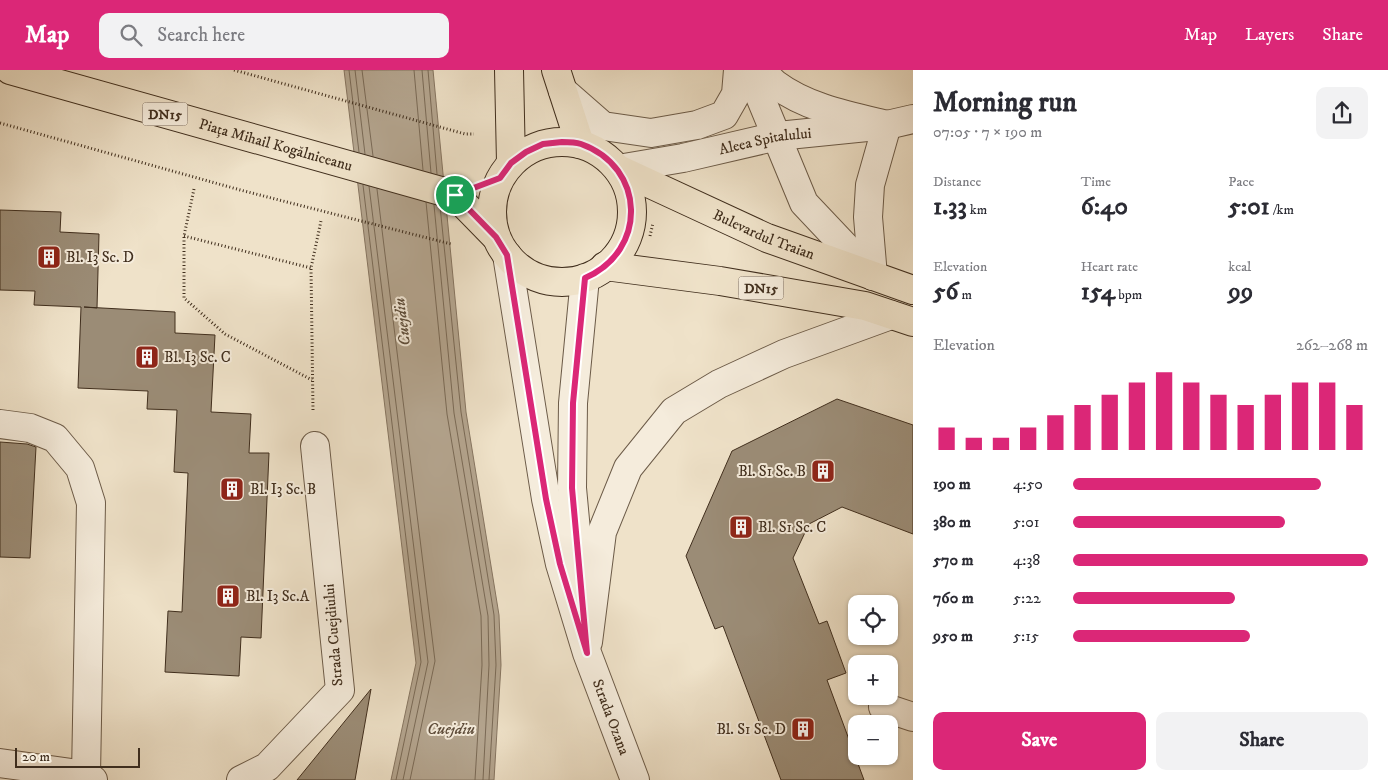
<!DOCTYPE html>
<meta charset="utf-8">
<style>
:root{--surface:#fff;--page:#f2f2f3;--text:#2b2b33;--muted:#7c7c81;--accent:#db2777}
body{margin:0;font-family:"IM FELL DW Pica",serif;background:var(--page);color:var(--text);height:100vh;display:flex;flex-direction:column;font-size:19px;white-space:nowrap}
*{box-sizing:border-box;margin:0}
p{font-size:16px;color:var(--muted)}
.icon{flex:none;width:28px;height:28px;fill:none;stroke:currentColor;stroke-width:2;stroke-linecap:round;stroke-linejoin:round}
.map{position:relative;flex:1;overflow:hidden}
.details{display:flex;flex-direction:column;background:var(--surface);width:475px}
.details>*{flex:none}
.controls{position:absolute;left:848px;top:525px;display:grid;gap:10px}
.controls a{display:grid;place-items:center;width:50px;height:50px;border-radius:10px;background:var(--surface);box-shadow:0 1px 4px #0004;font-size:25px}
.scale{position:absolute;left:15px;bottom:12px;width:125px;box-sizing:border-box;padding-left:5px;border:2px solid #402e1d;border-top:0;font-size:14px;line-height:18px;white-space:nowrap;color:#402e1d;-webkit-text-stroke:4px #f5ecdc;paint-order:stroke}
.pin{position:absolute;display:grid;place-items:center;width:42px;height:42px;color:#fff;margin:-21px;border:2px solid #fff;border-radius:50%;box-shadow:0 1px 5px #0007}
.round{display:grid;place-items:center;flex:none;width:52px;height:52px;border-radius:10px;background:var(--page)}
.head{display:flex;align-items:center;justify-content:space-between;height:85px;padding:0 20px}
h1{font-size:28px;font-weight:700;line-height:38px}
.figures{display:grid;grid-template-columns:repeat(3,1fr);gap:8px;height:85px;padding:5px 20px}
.figures div{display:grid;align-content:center}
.figures b{font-size:25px;font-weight:700}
.figures small{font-size:14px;font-weight:400}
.figures p{font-size:14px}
.chart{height:140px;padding:10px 20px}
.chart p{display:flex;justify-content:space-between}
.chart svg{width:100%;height:90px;margin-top:5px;stroke:var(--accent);stroke-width:6}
.action{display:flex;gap:10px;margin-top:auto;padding:10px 20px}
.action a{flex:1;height:58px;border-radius:10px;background:var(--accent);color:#fff;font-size:20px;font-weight:700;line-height:58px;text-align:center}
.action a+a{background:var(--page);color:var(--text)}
ul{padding:0 20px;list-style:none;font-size:16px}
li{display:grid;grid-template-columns:80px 60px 1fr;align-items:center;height:38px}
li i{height:12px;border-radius:6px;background:var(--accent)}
header{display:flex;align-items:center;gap:30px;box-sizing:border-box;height:70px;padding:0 25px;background:var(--accent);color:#fff}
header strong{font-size:24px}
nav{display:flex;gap:28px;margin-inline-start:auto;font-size:18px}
.search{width:350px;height:45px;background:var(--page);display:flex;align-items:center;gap:12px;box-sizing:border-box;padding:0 18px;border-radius:10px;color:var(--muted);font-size:19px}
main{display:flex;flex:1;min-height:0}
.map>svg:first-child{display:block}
.water{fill:#b4a58f;stroke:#867561}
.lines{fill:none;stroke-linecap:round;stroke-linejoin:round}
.shore{stroke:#7a6a56;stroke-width:1}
.building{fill:#9b8c76;stroke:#402e1d}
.minor-casing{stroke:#6c5b48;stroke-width:30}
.major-casing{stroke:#402e1d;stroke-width:30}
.path{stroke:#402e1d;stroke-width:3;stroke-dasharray:1 2.5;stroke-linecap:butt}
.minor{stroke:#f5ecdc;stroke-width:28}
.major{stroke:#efe2c9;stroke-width:28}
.route-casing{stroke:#fff;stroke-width:10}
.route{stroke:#db2777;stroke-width:6}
.labels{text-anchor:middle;stroke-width:4;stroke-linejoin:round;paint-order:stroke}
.shield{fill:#f5ecdc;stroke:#766756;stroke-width:1}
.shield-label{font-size:14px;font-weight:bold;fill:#402e1d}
.street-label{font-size:15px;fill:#402e1d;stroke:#f5ecdc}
.poi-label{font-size:15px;fill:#402e1d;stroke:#f5ecdc;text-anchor:start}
.water-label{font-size:16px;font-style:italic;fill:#5d4c3a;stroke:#f5ecdc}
</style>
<header>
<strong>Map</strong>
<div class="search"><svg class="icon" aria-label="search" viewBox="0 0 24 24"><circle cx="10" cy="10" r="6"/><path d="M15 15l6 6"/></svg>Search here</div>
<nav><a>Map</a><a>Layers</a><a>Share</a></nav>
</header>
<main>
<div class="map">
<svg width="913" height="710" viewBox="0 0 913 710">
<rect width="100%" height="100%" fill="#efe2c9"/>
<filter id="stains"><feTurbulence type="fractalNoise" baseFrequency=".004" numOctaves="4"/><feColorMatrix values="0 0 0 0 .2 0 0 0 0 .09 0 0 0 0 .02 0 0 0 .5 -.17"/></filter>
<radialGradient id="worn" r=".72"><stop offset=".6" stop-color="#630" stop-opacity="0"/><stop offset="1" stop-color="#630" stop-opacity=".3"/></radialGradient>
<path class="water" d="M344 0H433L466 342 499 545 501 595 494 710H391L416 593Z"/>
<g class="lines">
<path class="shore" d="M349 0 359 82
M355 0 365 84
M362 0 373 86
M414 0 423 100
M422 0 431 103
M428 0 437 104
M363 115 421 592 396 710
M369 116 428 592 403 710
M377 119 435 591 410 710
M426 132 447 344 481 546 482 595 475 710
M434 135 454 343 488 546 489 595 483 710
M440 136 461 342 494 545 496 595 489 710"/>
</g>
<path class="building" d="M0 140 61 142 60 162 99 164 97 238 84 237 175 242V263L215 265 211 342 251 344 249 383H269L261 568 241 567 239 606 165 602 168 541 182 542 188 403 174 402 177 340 147 339 148 321 78 318 81 237 34 235 35 221 0 220Z
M837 329 913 355V464L842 437 809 454 793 488 819 554 827 551 846 603 827 610 864 710H781L723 556 715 559 686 486 732 381Z
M0 372 27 374 36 377 30 488 0 487Z
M371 619 355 710H297Z"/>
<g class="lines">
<g class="minor-casing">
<g id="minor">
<path d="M749 0 804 133 873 206"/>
<path d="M762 0C766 4 770 10 775 14 807 38 849 46 887 55L870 115 868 147 873 206"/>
<path d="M563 21 603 56 651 63 697 55 724 45 736 24 738 0"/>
<path id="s1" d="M618 99 683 88 778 66 887 55 913 49"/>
<path id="s2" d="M507 185 546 429 560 494 587 583 635 710"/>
<path d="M0 354 30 358 55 368 80 398 91 433 86 705"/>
<path d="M582 525 572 418 573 333 585 208"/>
<path d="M588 572 602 462 628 398 674 341 719 314 784 284 891 245"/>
<path d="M883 637 913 647"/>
<path d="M0 693 86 705 93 710"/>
<path d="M241 710 267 697 340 620 315 376"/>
</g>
</g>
<g class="major-casing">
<g id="major">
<path id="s3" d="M10 0 455 125 496 167"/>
<path d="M509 0 511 93"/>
<path d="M556 0 580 74"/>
<circle cx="562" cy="142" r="70"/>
<path id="s4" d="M618 99 767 168 913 220"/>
<path d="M605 196 720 211 865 236 913 252"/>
</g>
</g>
<path class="path" d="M234 0 465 64H474
M0 53 244 121 451 174
M194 119 184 166V228L225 264 312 310
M184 166 311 198
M650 166 653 153
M313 340 311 198 321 151"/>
<use href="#minor" class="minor"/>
<use href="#major" class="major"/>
</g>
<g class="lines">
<g class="route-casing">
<path id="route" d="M562 72C567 72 575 72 581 74 646 97 648 181 585 208L573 333 572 418 587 583 560 494 546 429 507 185 496 167 455 125 500 108 511 93 526 82 543 74Z"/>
</g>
<use href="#route" class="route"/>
</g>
<defs>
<g id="building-square" transform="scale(1.25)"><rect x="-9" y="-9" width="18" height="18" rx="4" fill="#8f2418" stroke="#f5ecdc"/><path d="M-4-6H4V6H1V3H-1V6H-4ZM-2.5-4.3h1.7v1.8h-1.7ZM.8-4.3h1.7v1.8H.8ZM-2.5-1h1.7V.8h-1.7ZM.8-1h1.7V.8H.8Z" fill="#fff"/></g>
</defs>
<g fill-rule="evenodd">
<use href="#building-square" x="49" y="187"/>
<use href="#building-square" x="147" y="287"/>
<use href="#building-square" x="823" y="401"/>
<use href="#building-square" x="232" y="419"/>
<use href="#building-square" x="741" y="457"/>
<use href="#building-square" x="228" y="526"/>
<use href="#building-square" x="803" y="659"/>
</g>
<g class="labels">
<g class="shield">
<rect x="142.5" y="32.5" width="45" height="23" rx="4"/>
<rect x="738.5" y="206.5" width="45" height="23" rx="4"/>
</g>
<g class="shield-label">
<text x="165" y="49">DN15</text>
<text x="761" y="223">DN15</text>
</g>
<g class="street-label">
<text dy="5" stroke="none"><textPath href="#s1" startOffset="150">Aleea Spitalului</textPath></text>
<text dy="5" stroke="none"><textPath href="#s3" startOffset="276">Piața Mihail Kogălniceanu</textPath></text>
<text dy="5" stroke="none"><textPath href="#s4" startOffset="160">Bulevardul Traian</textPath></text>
<text transform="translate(333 565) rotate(-95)" y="5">Strada Cuejdiului</text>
<text dy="5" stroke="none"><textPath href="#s2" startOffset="475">Strada Ozana</textPath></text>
</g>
<g class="poi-label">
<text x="66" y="192">Bl. I3 Sc. D</text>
<text x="164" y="292">Bl. I3 Sc. C</text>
<text x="806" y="406" text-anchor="end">Bl. S1 Sc. B</text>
<text x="250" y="424">Bl. I3 Sc. B</text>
<text x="758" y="462">Bl. S1 Sc. C</text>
<text x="246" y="531">Bl. I3 Sc.A</text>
<text x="786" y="664" text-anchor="end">Bl. S1 Sc. D</text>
</g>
<g class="water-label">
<text transform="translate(401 252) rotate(-97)" y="6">Cuejdiu</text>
<text x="451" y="664">Cuejdiu</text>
</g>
</g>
<rect width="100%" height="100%" filter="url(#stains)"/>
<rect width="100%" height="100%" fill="url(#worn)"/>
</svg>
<div class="controls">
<a><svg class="icon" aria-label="locate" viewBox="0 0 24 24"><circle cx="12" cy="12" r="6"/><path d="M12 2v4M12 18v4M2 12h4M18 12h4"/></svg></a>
<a>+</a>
<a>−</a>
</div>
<div class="scale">20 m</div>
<div class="pin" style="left:455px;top:125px;background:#1e9e55"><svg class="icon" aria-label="arrive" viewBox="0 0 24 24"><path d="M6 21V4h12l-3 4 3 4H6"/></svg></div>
</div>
<section class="details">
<div class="head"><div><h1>Morning run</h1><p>07:05 · 7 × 190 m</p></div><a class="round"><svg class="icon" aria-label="share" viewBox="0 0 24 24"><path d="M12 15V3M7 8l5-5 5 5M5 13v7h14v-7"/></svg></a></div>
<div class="figures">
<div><p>Distance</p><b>1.33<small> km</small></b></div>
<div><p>Time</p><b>6:40</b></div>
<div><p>Pace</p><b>5:01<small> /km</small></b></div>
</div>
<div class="figures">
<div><p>Elevation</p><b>56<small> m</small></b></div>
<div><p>Heart rate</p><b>154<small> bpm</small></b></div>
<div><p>kcal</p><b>99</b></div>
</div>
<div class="chart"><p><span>Elevation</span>262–268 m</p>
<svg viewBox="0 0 160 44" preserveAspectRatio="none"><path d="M5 44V33M15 44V38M25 44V38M35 44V33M45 44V27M55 44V22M65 44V17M75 44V11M85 44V6M95 44V11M105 44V17M115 44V22M125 44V17M135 44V11M145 44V11M155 44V22"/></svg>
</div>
<ul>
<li><b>190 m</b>4:50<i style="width:84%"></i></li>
<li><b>380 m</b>5:01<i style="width:72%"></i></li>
<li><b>570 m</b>4:38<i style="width:100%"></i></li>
<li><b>760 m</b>5:22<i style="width:55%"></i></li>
<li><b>950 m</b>5:15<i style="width:60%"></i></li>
</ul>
<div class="action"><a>Save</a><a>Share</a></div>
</section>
</main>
